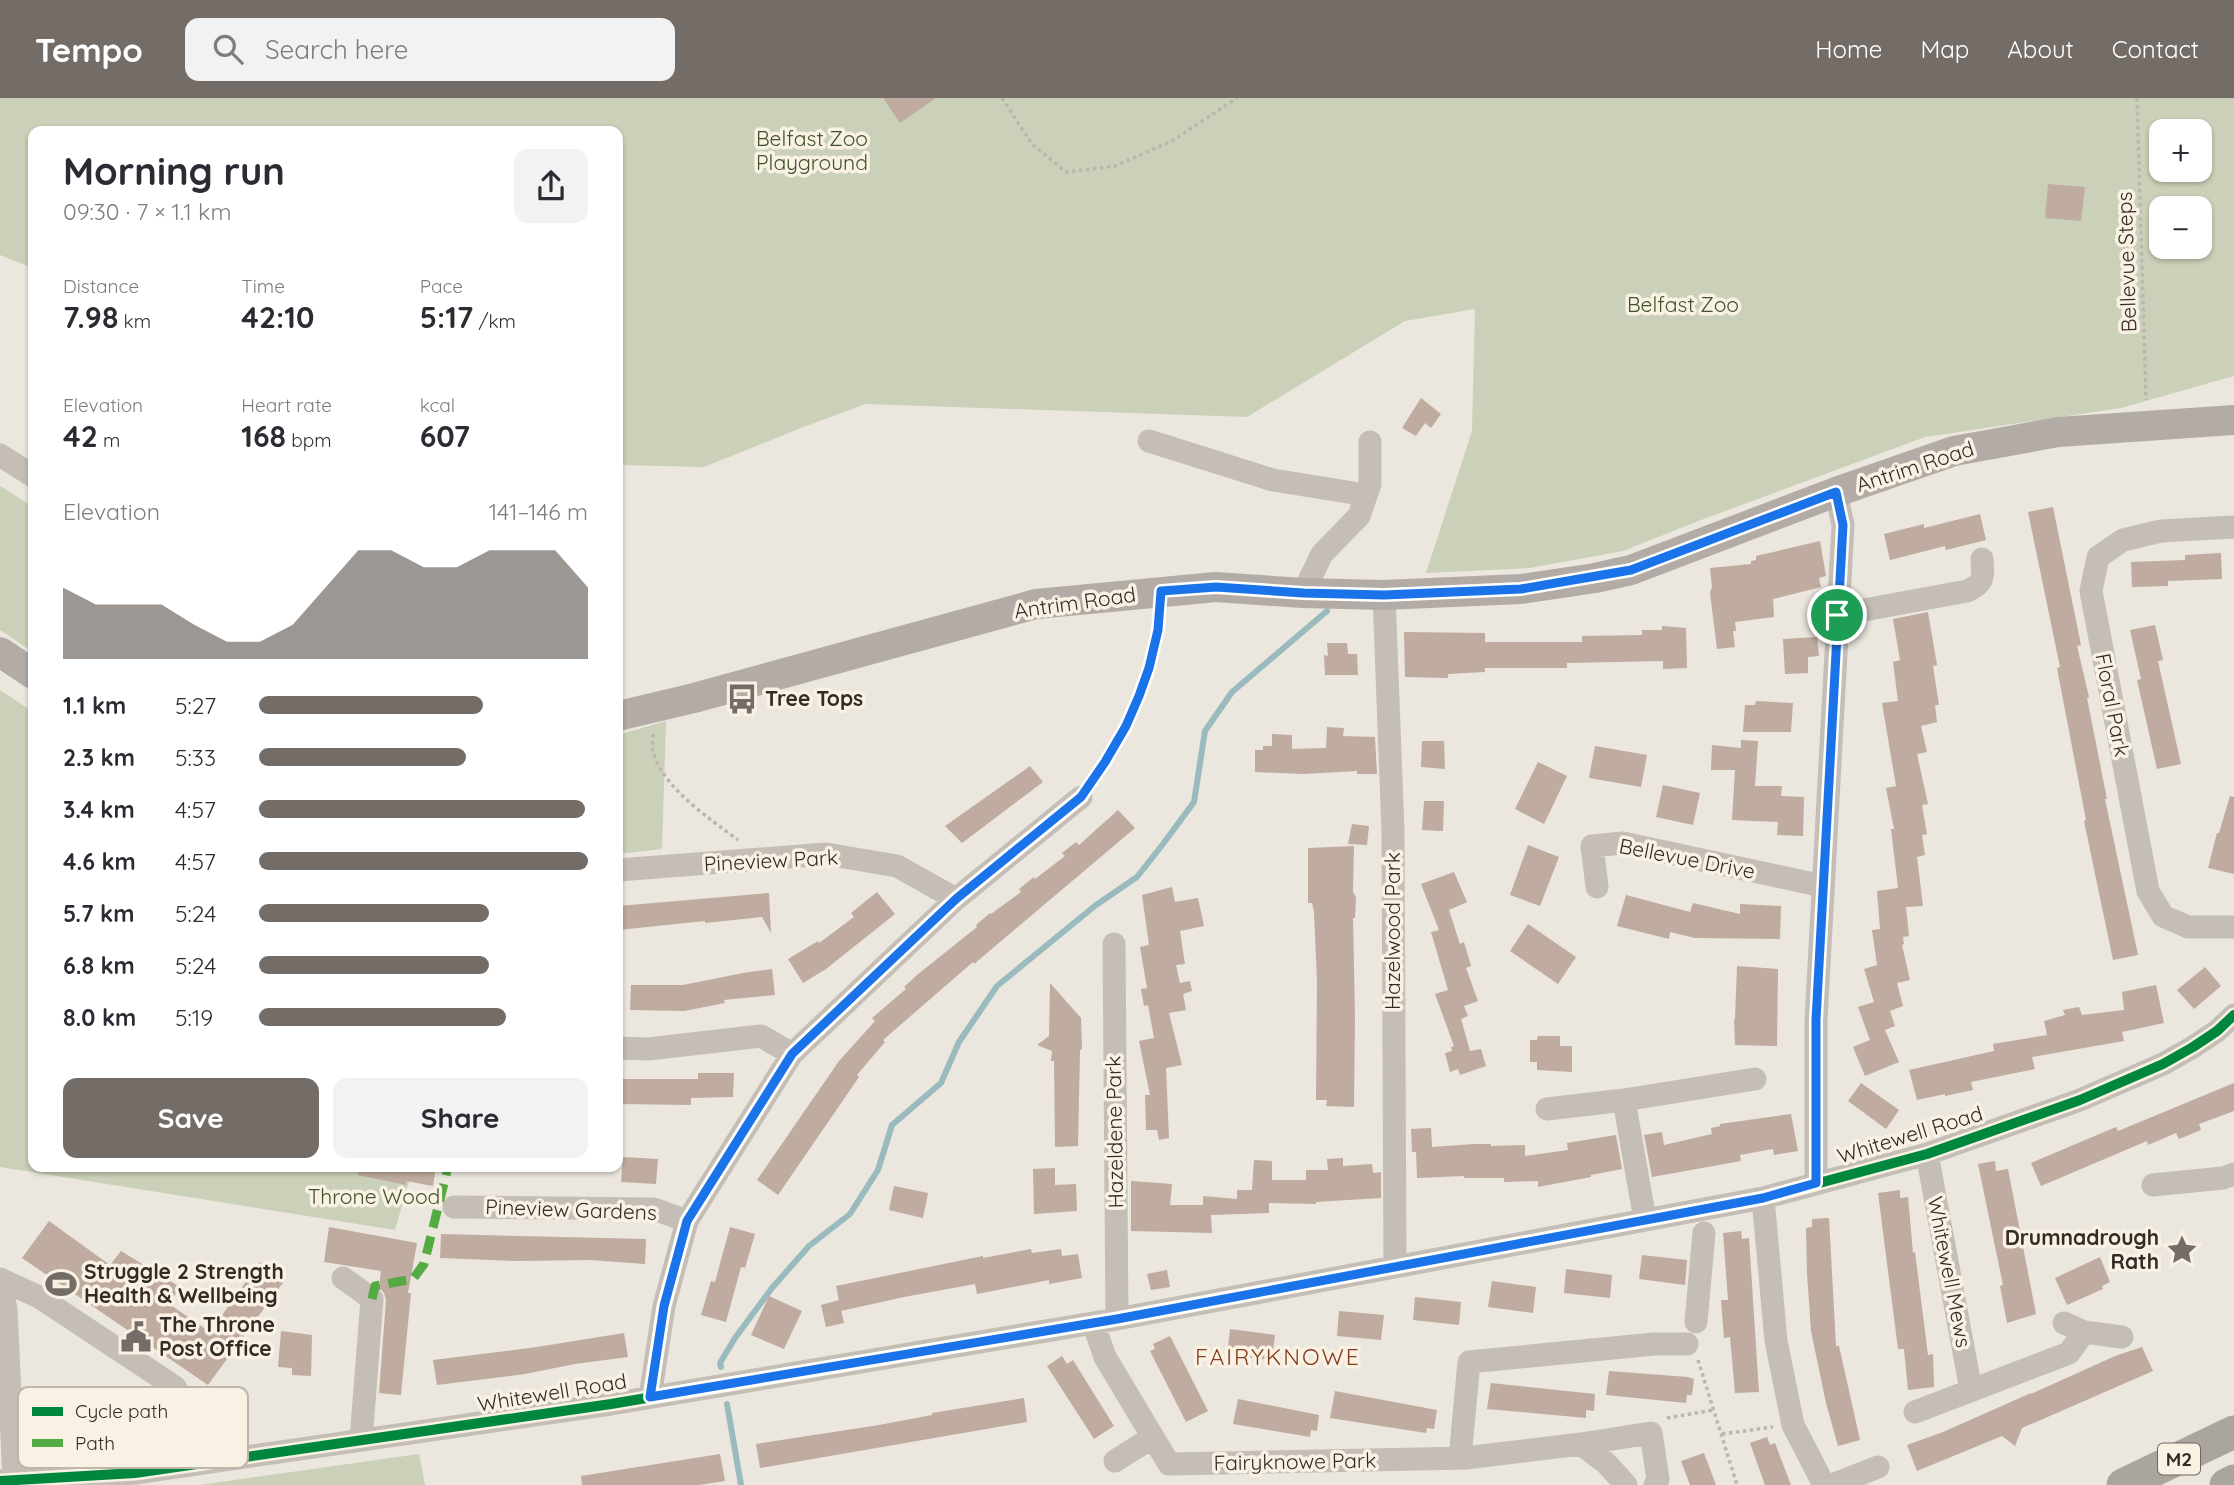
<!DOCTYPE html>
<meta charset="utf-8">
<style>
:root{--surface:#fff;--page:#f2f2f3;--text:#2b2b33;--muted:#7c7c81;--accent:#746c66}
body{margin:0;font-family:Quicksand,sans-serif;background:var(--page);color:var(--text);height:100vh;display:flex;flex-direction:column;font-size:26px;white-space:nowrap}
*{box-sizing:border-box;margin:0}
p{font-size:23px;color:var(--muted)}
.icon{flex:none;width:38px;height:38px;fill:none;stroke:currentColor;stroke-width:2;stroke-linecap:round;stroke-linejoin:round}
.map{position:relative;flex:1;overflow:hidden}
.sheet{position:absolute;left:28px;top:28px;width:595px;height:1046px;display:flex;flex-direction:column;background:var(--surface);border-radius:14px;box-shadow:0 2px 5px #0004}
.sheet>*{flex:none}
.fabs{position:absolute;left:2149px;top:21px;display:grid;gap:14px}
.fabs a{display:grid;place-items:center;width:63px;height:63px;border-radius:14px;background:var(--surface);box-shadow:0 2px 5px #0004;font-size:35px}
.pin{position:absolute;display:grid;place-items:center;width:60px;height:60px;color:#fff;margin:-30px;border:4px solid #fff;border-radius:50%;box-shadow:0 2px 7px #0007}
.round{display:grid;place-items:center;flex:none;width:74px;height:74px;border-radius:14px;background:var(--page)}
.head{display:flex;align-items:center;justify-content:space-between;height:119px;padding:0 35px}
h1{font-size:38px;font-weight:700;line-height:52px}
.metrics{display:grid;grid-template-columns:repeat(3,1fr);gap:10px;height:119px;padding:7px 35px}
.metrics div{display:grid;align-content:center}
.metrics b{font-size:30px;font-weight:700}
.metrics small{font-size:19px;font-weight:400}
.metrics p{font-size:19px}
.chart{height:196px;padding:14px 35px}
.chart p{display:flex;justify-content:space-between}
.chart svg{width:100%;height:126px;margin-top:7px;fill:var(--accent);opacity:.7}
.button{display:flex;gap:14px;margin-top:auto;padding:14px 35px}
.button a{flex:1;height:80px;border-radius:14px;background:var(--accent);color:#fff;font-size:28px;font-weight:700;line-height:80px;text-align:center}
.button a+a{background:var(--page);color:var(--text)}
ul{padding:0 35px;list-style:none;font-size:23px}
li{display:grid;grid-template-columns:112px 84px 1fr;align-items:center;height:52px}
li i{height:18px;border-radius:9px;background:var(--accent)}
header{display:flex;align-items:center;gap:42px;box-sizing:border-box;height:98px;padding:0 35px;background:var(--accent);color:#fff}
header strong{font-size:33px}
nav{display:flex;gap:38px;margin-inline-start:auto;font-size:24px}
.search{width:490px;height:63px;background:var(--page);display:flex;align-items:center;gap:18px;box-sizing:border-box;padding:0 24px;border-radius:14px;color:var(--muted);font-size:26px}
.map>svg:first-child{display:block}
.green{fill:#cbd1b8;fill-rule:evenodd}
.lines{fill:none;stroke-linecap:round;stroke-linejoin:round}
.stream{stroke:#9abbbd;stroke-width:6}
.building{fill:#bfab9f}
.path{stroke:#bdb6af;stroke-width:3.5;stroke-dasharray:3.5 3.5;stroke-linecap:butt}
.minor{stroke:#c4beb7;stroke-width:23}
.major{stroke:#b3aca6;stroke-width:30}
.highway{stroke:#aaa59d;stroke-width:33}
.quiet{stroke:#54ab44;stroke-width:9;stroke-dasharray:18 9;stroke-linecap:butt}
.cycleway-casing{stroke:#f9f1e4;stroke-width:15}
.cycleway{stroke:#00873e;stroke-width:10}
.route-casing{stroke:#fff;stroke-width:14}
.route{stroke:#1a73e8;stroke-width:9}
.labels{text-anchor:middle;stroke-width:7;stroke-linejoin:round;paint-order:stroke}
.shield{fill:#f9f1e4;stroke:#6f665f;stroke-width:2}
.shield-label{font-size:19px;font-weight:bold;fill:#342b26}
.park-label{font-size:21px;fill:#415329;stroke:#f9f1e4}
.street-label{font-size:21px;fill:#342b26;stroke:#f9f1e4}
.poi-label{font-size:21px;font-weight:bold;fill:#342b26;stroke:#f9f1e4;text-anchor:start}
.neighbourhood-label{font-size:23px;letter-spacing:2px;fill:#843d1e;stroke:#f9f1e4}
.key{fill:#f9f1e4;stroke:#beb6ab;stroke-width:2}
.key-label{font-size:19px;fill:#342b26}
</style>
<header>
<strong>Tempo</strong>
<div class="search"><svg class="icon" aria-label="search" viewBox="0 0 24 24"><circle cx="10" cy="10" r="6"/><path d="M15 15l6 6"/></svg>Search here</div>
<nav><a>Home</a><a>Map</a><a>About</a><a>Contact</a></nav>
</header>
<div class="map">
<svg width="2234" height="1387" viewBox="0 0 2234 1387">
<rect width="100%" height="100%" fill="#ebe6de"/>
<path class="green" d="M0 0H2234V278L2121 310 1925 339 1701 422 1623 453 1530 470 1426 475 1472 333 1475 211 1405 223 1247 319 866 306 806 328 704 369 618 367V33H33V170L0 157ZM2161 33H2200V72H2161ZM2161 110H2200V149H2161Z
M0 388 33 409V554L0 532Z
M0 592 33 614V1069H413L395 1132 0 1069Z
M666 623 662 751 618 756V637Z
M419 1356 425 1387H199Z"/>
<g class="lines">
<path class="stream" d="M721 1269 720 1265 735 1240 772 1190 809 1148 850 1116 878 1072 892 1027 941 985 959 944 997 888 1096 807 1137 779 1163 746 1194 704 1205 633 1232 594 1327 513
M727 1306 741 1387"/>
</g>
<path class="building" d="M883 0H936L900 25Z
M2048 86 2085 89 2081 123 2045 120Z
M1421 300 1441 316 1431 330 1425 325 1416 338 1402 330Z
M2053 409 2081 547 2077 548 2089 599 2087 600 2107 701H2105L2138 857 2113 862 2084 723 2086 722 2057 570 2060 569 2028 414Z
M1980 416 1986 442 1946 452 1945 448 1890 462 1884 436 1924 426V430Z
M1820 443 1826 478 1819 480 1821 489 1773 501 1774 519 1735 524 1736 533H1733L1735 549 1717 551 1710 495 1712 489 1710 470 1751 466V463L1756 462V458Z
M2221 455 2222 481 2168 483V488L2132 489 2131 464 2185 462V457Z
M1928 514 1937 567 1933 568 1939 607H1935L1937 624 1921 628 1927 654 1917 656 1928 706 1922 707 1927 736 1922 737 1925 757 1917 759 1923 808 1906 809 1909 838 1903 839 1904 846 1902 847 1910 882 1897 885 1903 908 1890 913 1895 928 1885 932 1899 964 1865 978 1853 949 1870 942 1858 909 1874 904 1864 871 1877 867 1872 832 1880 831 1877 793 1898 790 1891 731H1894L1886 690 1896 688 1882 605 1898 603 1893 564 1900 562 1893 521Z
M2155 527 2163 562 2158 563 2181 666 2157 671 2137 582 2141 581 2130 532Z
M1662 528 1686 530 1687 570 1663 571V563L1567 565V570H1485V574L1448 576V580L1405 579 1404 534 1485 535V544H1582V538L1642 537V532H1662Z
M1817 539 1819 558 1808 559V575L1785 576 1783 541Z
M1327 545H1347L1348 556H1357L1358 577H1325L1324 557 1328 558Z
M1756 603 1793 605 1791 634H1743L1745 607H1755Z
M1327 629 1344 630 1343 638 1375 639 1377 676H1357V673L1304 676 1255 674V652H1263V648H1272V636L1292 637V651L1326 650Z
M1741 642 1758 643 1755 688H1782L1781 698 1804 699 1803 738 1777 737 1778 724 1732 722 1735 672H1711L1712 647 1741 650Z
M1422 643H1444L1445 671 1421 669Z
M1595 648 1647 657 1641 689 1589 680Z
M1538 664 1567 678 1544 726 1515 711Z
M1030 668 1043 684 962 745 945 728Z
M1663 687 1700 695 1693 727 1656 719Z
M2230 698 2234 699V776L2208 770 2217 735H2219Z
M1424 703H1444L1443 733 1422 732Z
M1118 712 1135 730 1000 844 974 866 973 864 883 942 885 944 857 977 859 979 778 1097 757 1082 839 963 875 923 872 920 906 891 904 889 917 877 977 829 976 827 990 815 991 816 1021 794 1019 791 1034 779 1035 781 1065 758 1062 755 1076 744 1079 747Z
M1352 726 1369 728 1367 747 1348 746Z
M1528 747 1559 759 1540 808 1510 797Z
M1354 748 1353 794 1356 799 1355 820H1353L1355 919 1354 1009 1326 1008 1327 1002H1316L1317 883 1314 814 1312 805H1308V750Z
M1454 774 1467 804 1449 812 1460 846 1464 844 1471 868 1466 870 1478 903 1464 908 1468 918 1461 921 1470 953 1481 951 1486 968 1460 977 1458 971 1450 974 1445 955 1452 953 1451 949 1454 948 1435 896 1448 892 1431 834 1439 832 1421 786Z
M1172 789 1175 804 1198 800 1204 828 1180 833 1185 866 1176 867 1180 885 1190 883 1192 893 1183 896 1186 912 1169 915 1182 967 1166 970 1169 1040 1159 1042 1157 1032H1146L1145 997H1150L1139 943 1154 940 1148 907 1144 908 1141 891 1147 890 1140 849 1149 847 1142 797Z
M877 794 895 816 826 871 803 885 788 861 818 843 819 845 854 819 851 815Z
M769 795 771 835 762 819 705 825V823L618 832V808Z
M1626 797 1690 814 1693 805 1740 816V806L1781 808 1780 841 1695 840 1670 834 1669 841 1617 828Z
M1528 826 1576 859 1558 886 1510 853Z
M1737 868 1778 871 1777 948 1735 947 1734 922 1735 921Z
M2205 869 2221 888 2194 911 2177 892Z
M772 871 775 897 724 902 725 905 684 913 630 912 631 887H683L743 875Z
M1050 885 1081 920 1082 951 1080 952 1078 1048 1055 1049 1054 963H1051L1052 953 1037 947 1049 938Z
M2156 887 2164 925 2122 934 2124 943 2032 959 2035 971 1971 984 1973 992 1945 998V996L1917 1002 1909 972 1994 953 1993 946 2047 937 2044 923 2065 917 2063 912 2079 909 2082 917 2124 912 2122 894Z
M1538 938H1560V948H1572V974L1537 972V964H1530V942H1537Z
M698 975H734L733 999 691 1000V1007L618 1006V981H698Z
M1861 985 1899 1012 1886 1031 1848 1003Z
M2234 985V1013L2199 1026 2201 1032 2179 1041 2176 1035 2148 1047 2147 1043 2041 1088 2031 1065 2116 1029 2118 1033Z
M1791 1016 1798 1053 1774 1057 1773 1051 1740 1057 1741 1063 1652 1079 1644 1037 1662 1034 1664 1047 1712 1036 1711 1030 1720 1028V1026Z
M1431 1030 1432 1049 1474 1046H1491V1048L1525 1047V1058L1568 1052 1567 1045 1616 1037 1622 1071 1591 1077V1079L1538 1089V1083L1504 1084V1080H1464V1078L1417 1080 1416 1054H1412L1411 1031Z
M623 1059 658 1061 656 1086 621 1084Z
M1343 1060V1068L1372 1066 1373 1075 1381 1074V1100L1316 1104V1106L1269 1105V1115L1211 1117 1212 1135 1131 1133V1083L1172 1086 1170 1107H1203V1098L1237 1101V1092H1252L1254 1062 1272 1063V1082H1306V1072H1328L1327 1061Z
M1995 1063 1996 1073 2008 1071 2036 1216 2007 1225 2000 1188 2003 1187 1978 1066Z
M359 1069H436L433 1088 406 1083V1087L358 1077Z
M1055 1070V1087L1076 1086 1077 1113 1034 1116 1033 1071Z
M894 1088 928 1095 923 1120 889 1112Z
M1900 1092V1100L1908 1099 1913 1155 1915 1154 1928 1257 1933 1256 1934 1289 1908 1292 1904 1251H1898L1878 1095Z
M1829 1120 1836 1248H1839L1860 1342 1838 1348 1826 1305 1811 1233 1807 1175 1806 1130 1812 1129V1121Z
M49 1123 110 1167 121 1153 180 1189 169 1206 210 1234 260 1164 285 1182 208 1287 22 1160Z
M329 1129 417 1145 408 1195H411L401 1297 379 1295 386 1202 384 1195 379 1189 381 1173 324 1164Z
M730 1129 755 1136 745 1170 741 1169 726 1224 701 1217 711 1183 715 1184Z
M1741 1133 1742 1141 1749 1140 1759 1294 1735 1295 1730 1239 1724 1240 1721 1202H1728L1723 1135Z
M441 1136 646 1141 645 1166 590 1162 517 1163 440 1160Z
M1031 1151 1032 1155 1061 1151 1062 1158 1078 1156 1082 1180 1049 1186V1182L977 1196 975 1186 904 1199 841 1213 836 1188 983 1158V1160Z
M1642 1157 1687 1162 1685 1187 1639 1181Z
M2100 1159 2110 1184 2102 1188 2103 1191 2067 1207 2055 1180Z
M1566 1171 1612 1177 1610 1200 1564 1195Z
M1167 1172 1170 1189 1151 1192 1147 1176Z
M1492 1183 1536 1189 1533 1215 1488 1209Z
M769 1198 802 1213 784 1251 751 1237Z
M1415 1199 1461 1204 1459 1227 1413 1222Z
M839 1202 844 1225 826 1229 821 1207Z
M1339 1213 1384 1217 1381 1242 1337 1238Z
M1230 1231 1275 1237 1272 1262 1227 1257Z
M281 1233 312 1237 311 1278 292 1277V1270L278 1269Z
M624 1235 628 1259 575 1266 525 1276 437 1287 433 1262 537 1249Z
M1170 1238 1208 1313 1186 1324 1150 1253 1155 1251 1153 1246Z
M2142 1249 2153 1273 2022 1330 2015 1348 2002 1338 1917 1373 1907 1347 1943 1334 2031 1295V1296L2115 1258Z
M1062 1258 1067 1266 1073 1262 1114 1328 1094 1341 1047 1268Z
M1609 1273 1688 1279 1694 1281 1692 1297H1687L1686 1305 1606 1297Z
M1491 1285 1595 1296 1594 1313 1586 1312V1320L1487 1311Z
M1335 1293 1437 1312 1434 1331 1427 1330 1426 1335 1330 1320Z
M1024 1300 1027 1324 760 1370 756 1346 879 1327 932 1317V1315Z
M1238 1301 1319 1317 1317 1333 1311 1332 1310 1339 1233 1326Z
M1767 1339 1770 1347 1775 1345 1791 1387H1765L1750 1345Z
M1704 1355 1716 1387H1690L1681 1363Z
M720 1356 725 1383 699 1387H582L581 1378Z"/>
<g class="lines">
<path class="path" d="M1002 0 1032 46 1066 74 1115 68 1172 43 1237 0
M2137 0 2146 302
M653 636C653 643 651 651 654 657 665 691 710 721 738 742
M1092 683C1126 634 1154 577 1159 517
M1698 1262 1737 1387
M1667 1320 1713 1312
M1722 1336 1773 1329"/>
<path class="minor" d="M1149 343 1273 382 1366 397
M0 357 33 378
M2234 429 2161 433 2123 442 2098 459 2091 493 2148 793 2163 818 2188 829H2234
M1303 495 1322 456 1359 418 1370 386V344
M1384 497 1393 734 1395 1169
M1837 517 1967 493C1985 485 1983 479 1982 461
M618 772 826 756 897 768 956 801
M1597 789 1592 748 1623 745 1823 788
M1114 846 1117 1221
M618 950 648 951 761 938 792 956
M1624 1002 1645 1122
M1547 1011 1624 1002 1755 981
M1927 1056 1971 1292
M1816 1085V922L1843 427 1836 394
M2153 1087 2223 1080 2234 1076
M1763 1100 1776 1243 1793 1327 1824 1387
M454 1109 654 1111 687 1123
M343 1180 372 1201 361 1342
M0 1181 39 1199 175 1289 183 1305 175 1318 97 1327H75L11 1317
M0 1182 6 1211 14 1382
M1696 1224 1704 1135
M1093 1225 1105 1259 1169 1366 1466 1360 1581 1346 1651 1335 1658 1381 1655 1387
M2064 1225 2084 1234 2122 1239
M650 1299 664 1208 687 1123 792 956 956 801 1081 699
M1915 1314 2069 1255 2084 1234
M1581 1346 1606 1365 1626 1387
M1460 1360 1469 1264 1654 1246H1687
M1115 1363 1153 1339
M0 1383 135 1375 611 1306 1117 1221 1763 1100 1927 1056 2080 1002 2163 966 2193 949 2217 933 2234 917
M1832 1387 1878 1369"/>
<path class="major" d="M0 554 33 576
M618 618 694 600 1036 506 1216 489 1303 495 1384 497 1521 491 1595 480 1631 472 1836 394 1954 353 2058 334 2234 322"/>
<path class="highway" d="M2123 1387 2234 1334
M2226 1387 2234 1383"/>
<path class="quiet" d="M372 1201 375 1188 413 1181 424 1166 448 1069"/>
<g class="cycleway-casing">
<path id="cycleway" d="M650 1299 664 1208 687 1123 792 956 956 801 1081 699
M0 1383 135 1375 611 1306 1117 1221 1763 1100 1927 1056 2080 1002 2163 966 2193 949 2217 933 2234 917"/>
</g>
<use href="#cycleway" class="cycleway"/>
</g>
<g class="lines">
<g class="route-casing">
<path id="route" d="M1836 394 1843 427 1816 922V1085L1763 1100 1117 1221 650 1299 664 1208 687 1123 792 956 956 801 1081 699 1105 664 1126 628 1139 598 1149 570 1158 532 1161 493 1216 489 1303 495 1384 497 1521 491 1631 472Z"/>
</g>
<use href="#route" class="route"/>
</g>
<defs>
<g id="bus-bare" transform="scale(2.415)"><path d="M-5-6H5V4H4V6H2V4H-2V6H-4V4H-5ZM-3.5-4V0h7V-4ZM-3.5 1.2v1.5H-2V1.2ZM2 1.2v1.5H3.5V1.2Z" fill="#746c66" stroke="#f9f1e4" stroke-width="2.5" paint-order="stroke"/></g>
<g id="sight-bare" transform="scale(2.415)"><path d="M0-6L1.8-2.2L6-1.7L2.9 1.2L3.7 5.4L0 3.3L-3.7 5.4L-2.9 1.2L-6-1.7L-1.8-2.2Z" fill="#746c66" stroke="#f9f1e4" stroke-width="2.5" paint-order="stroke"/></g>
<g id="stadium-bare" transform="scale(2.415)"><path d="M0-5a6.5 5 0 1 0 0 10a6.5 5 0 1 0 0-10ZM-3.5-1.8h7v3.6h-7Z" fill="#746c66" stroke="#f9f1e4" stroke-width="2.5" paint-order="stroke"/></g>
<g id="civic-bare" transform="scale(2.415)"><path d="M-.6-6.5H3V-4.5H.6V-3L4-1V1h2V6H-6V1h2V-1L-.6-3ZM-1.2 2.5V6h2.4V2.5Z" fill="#746c66" stroke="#f9f1e4" stroke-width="2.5" paint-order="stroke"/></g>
</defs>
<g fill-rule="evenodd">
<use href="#bus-bare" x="742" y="601"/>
<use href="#sight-bare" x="2182" y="1152"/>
<use href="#stadium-bare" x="61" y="1186"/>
<use href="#civic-bare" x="136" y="1239"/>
</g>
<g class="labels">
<rect class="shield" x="2158" y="1345.5" width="42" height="31" rx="5"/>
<g class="shield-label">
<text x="2179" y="1368">M2</text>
</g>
<g class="park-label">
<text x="812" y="48">Belfast Zoo<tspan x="812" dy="24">Playground</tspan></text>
<text x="1683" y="214">Belfast Zoo</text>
<text x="374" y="1106">Throne Wood</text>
</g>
<g class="street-label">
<text transform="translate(2127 164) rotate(-92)" y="7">Bellevue Steps</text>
<text transform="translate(1915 369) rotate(-18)" y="7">Antrim Road</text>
<text transform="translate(1075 505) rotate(-8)" y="7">Antrim Road</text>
<text transform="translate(2112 607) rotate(79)" y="7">Floral Park</text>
<text transform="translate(1687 761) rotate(11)" y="7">Bellevue Drive</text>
<text transform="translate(771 763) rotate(-3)" y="7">Pineview Park</text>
<text transform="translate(1393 833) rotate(-90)" y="7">Hazelwood Park</text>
<text transform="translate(1115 1034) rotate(-91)" y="7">Hazeldene Park</text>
<text transform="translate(1910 1037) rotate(-17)" y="7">Whitewell Road</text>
<text transform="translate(571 1112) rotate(2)" y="7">Pineview Gardens</text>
<text transform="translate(1949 1174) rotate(79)" y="7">Whitewell Mews</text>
<text transform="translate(552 1295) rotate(-9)" y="7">Whitewell Road</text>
<text transform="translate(1295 1364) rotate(-1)" y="7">Fairyknowe Park</text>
</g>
<g class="poi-label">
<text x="765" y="608">Tree Tops</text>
<text x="2159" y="1147" text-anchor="end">Drumnadrough<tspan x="2159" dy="24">Rath</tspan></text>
<text x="84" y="1181">Struggle 2 Strength<tspan x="84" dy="24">Health &amp; Wellbeing</tspan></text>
<text x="159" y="1234">The Throne<tspan x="159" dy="24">Post Office</tspan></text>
</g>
<g class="neighbourhood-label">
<text x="1278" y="1267">FAIRYKNOWE</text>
</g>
</g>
<rect x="18" y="1289" width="230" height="81" rx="10" class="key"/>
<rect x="32" y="1309" width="31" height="9" fill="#00873e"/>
<rect x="32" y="1341" width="31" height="8" fill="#54ab44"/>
<g class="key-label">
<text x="75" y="1320">Cycle path</text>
<text x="75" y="1352">Path</text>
</g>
</svg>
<div class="fabs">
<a>+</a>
<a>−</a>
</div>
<div class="pin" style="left:1837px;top:517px;background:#1e9e55"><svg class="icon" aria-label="arrive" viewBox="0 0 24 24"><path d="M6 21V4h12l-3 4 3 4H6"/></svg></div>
<section class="sheet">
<div class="head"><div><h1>Morning run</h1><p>09:30 · 7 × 1.1 km</p></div><a class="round"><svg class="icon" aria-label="share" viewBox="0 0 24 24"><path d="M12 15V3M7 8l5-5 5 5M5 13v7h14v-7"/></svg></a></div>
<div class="metrics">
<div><p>Distance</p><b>7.98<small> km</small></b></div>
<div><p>Time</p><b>42:10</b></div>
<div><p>Pace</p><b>5:17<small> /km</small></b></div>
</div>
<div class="metrics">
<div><p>Elevation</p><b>42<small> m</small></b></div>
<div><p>Heart rate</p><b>168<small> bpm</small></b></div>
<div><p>kcal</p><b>607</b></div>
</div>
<div class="chart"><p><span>Elevation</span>141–146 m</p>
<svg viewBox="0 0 160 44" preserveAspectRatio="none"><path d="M0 44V19L10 25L20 25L30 25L40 32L50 38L60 38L70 32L80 19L90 6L100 6L110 12L120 12L130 6L140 6L150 6L160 19V44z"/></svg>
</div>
<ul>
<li><b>1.1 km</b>5:27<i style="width:68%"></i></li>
<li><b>2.3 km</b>5:33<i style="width:63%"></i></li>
<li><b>3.4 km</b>4:57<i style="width:99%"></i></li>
<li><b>4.6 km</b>4:57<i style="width:100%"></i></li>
<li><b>5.7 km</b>5:24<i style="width:70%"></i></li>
<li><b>6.8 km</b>5:24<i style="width:70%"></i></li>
<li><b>8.0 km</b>5:19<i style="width:75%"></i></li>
</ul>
<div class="button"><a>Save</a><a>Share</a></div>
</section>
</div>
